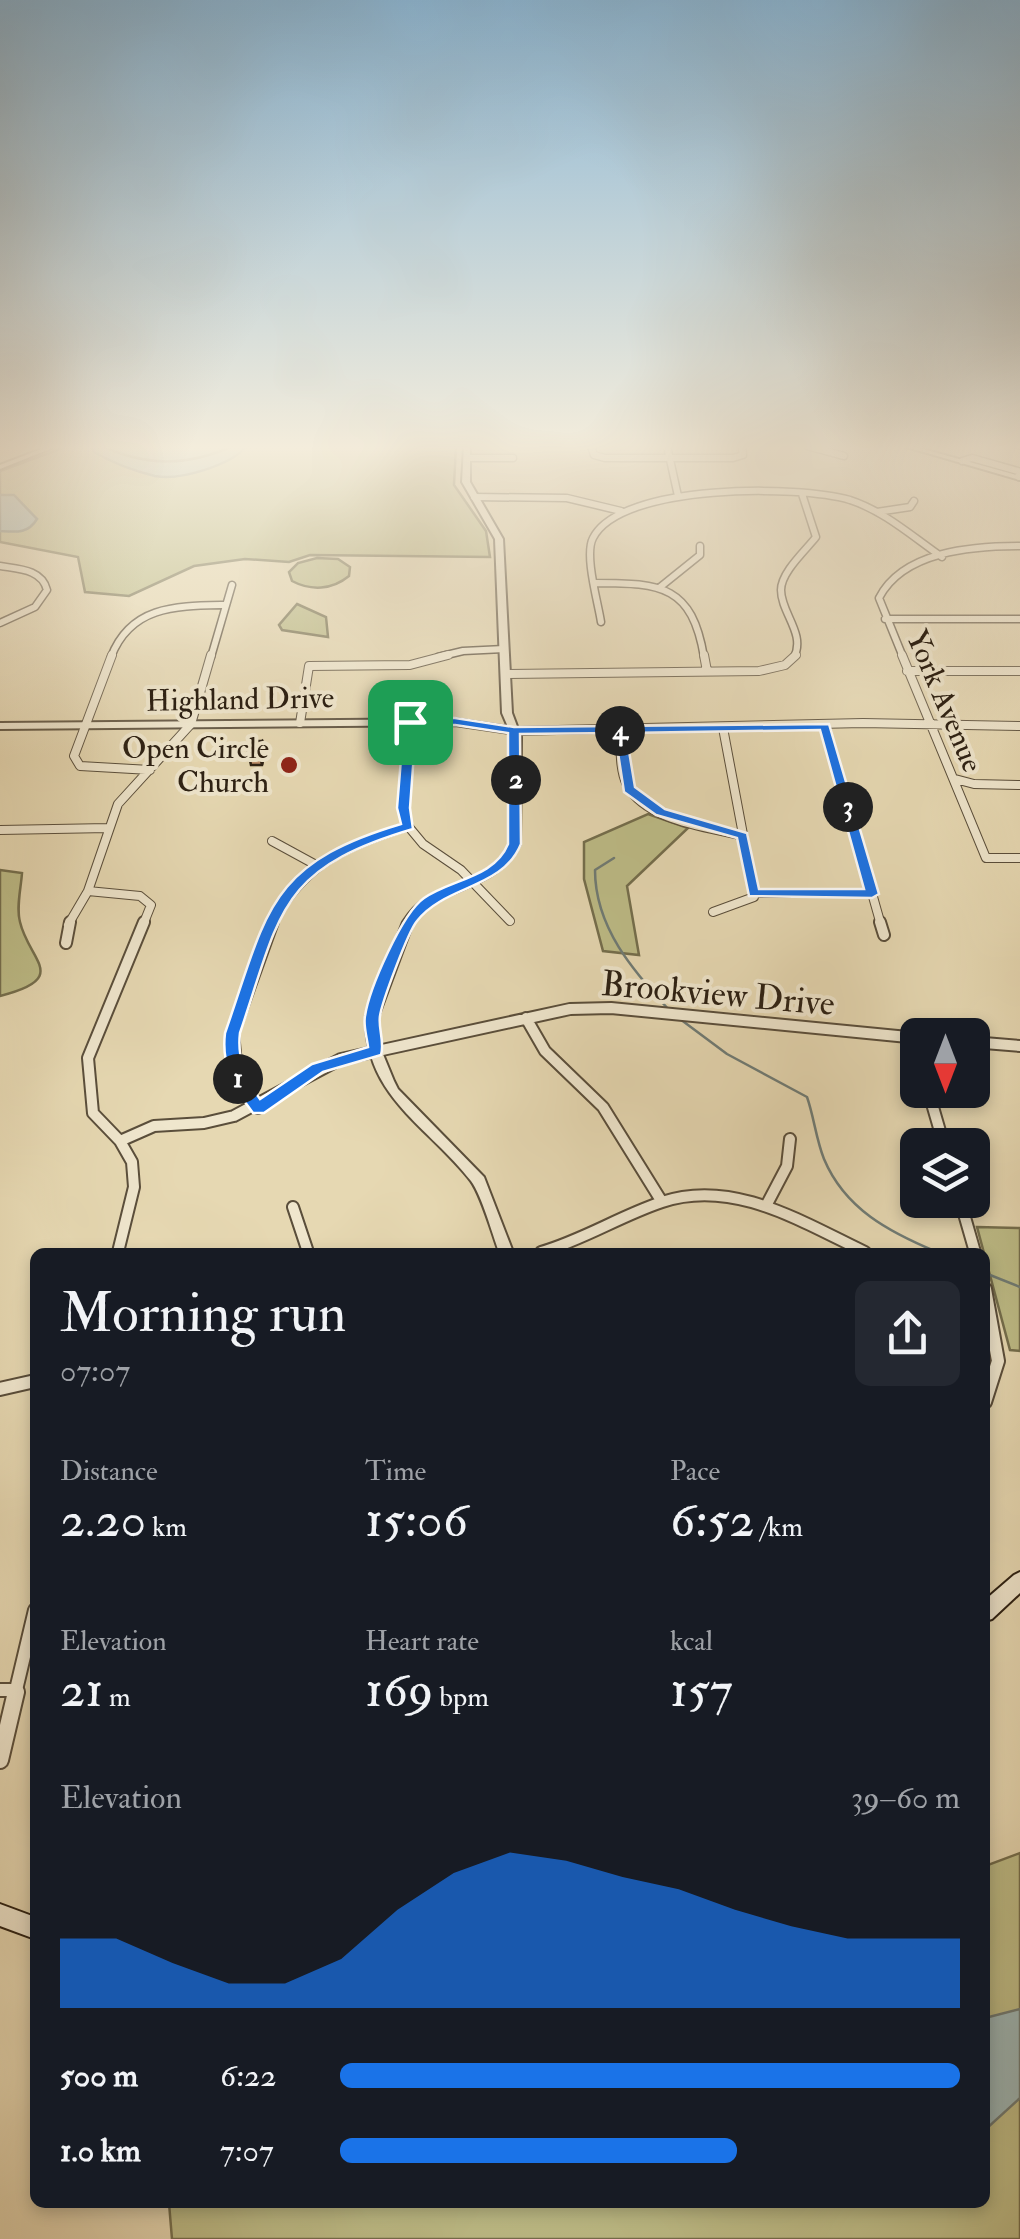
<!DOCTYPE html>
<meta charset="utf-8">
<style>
:root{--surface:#171b24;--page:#242831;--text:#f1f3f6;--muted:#9ea1a6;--accent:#1a73e8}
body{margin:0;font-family:"IM FELL Double Pica",serif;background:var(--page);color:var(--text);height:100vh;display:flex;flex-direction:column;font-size:38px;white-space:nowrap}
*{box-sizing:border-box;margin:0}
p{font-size:32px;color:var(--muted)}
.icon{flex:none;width:55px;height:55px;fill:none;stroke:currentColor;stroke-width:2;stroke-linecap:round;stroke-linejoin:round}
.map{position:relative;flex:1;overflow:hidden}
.side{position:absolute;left:30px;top:1248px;width:960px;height:960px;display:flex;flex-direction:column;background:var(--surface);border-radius:15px;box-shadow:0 5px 15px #0003}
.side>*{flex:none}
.needle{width:65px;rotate:180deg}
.fabs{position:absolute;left:900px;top:1018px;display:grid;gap:20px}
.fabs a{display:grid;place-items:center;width:90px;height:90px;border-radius:15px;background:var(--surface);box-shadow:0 5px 15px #0003;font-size:50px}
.pin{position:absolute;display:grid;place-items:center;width:85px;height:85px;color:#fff;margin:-42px;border-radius:20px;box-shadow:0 5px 15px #0006}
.km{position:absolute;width:50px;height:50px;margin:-25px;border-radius:50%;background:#222;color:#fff;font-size:28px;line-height:50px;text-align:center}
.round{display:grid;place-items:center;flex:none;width:105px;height:105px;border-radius:15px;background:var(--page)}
.overview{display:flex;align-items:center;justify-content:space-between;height:170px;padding:0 30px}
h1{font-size:55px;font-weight:600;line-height:75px}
.figures{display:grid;grid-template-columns:repeat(3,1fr);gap:15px;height:170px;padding:10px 30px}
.figures div{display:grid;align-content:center}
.figures b{font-size:50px;font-weight:600}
.figures small{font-size:28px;font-weight:400}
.figures p{font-size:28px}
.chart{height:280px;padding:20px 30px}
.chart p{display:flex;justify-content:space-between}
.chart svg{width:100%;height:180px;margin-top:10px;fill:var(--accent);opacity:.7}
ul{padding:0 30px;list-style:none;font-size:32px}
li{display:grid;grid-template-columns:160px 120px 1fr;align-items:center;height:75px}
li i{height:25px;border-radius:12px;background:var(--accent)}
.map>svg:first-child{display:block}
.green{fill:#bdbc87;stroke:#746e4d;stroke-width:2.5}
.water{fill:#9cb7b7;stroke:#6f7b75;stroke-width:2.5}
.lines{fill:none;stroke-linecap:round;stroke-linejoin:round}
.shore{stroke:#646c65;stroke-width:2.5}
.stream{stroke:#6f7b75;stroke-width:2.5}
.minor-far4-casing{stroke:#5a4e3b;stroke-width:9}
.minor-far3-casing{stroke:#5a4e3b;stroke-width:10}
.minor-far2-casing{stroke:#5a4e3b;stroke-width:14}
.minor-far1-casing{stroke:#5a4e3b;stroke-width:16}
.minor-casing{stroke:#5a4e3b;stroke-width:20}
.tertiary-casing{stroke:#5a4e3b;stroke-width:4}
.secondary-casing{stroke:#2c2013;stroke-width:4}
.minor-far4{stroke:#efe6cd;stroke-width:6}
.minor-far3{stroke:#efe6cd;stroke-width:8}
.minor-far2{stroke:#efe6cd;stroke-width:10}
.minor-far1{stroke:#efe6cd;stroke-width:12}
.minor{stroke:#efe6cd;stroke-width:16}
.tertiary{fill:#efe6cd;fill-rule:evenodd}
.secondary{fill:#efe6cd;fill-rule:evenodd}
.rail{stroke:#2c2013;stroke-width:2.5;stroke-dasharray:10 10;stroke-linecap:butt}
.wall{fill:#bf906c;stroke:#2c2013;stroke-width:2.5}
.shaded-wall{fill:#9b7558;stroke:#2c2013;stroke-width:2.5}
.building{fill:#dea77e;stroke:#2c2013;stroke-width:2.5}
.route{fill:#1a73e8;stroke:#fff;stroke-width:2.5;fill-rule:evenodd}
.poi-dot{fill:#8f2418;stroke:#efe6cd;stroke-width:4}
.labels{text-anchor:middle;stroke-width:8;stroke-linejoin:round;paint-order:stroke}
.far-street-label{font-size:30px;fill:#2c2013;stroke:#efe6cd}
.far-poi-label{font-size:30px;fill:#2c2013;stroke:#efe6cd;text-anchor:end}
.street-label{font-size:35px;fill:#2c2013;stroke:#efe6cd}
</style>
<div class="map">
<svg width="1020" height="2239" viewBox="0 0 1020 2239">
<rect width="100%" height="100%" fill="#e6d8b2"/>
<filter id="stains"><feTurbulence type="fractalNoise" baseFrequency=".002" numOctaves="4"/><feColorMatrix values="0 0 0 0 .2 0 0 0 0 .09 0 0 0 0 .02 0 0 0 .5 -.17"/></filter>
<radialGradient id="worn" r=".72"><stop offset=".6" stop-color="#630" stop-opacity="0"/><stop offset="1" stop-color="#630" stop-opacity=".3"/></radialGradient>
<path class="green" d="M68 446H456L454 485 486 531 490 557 310 555 289 562 245 559 194 566 129 596 85 592 78 557 0 542V471Z
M317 558 338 559 350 567 349 576C332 590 311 591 292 581L289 572 298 563Z
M297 604 326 617 328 637 282 630 279 625Z
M648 814 688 828 627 886 639 955 603 951 584 879V842Z
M0 870 22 873C21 888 16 908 20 922 29 961 71 978 0 996Z
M977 1227 1020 1228V1351L1010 1350Z
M1020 1853V2239H172L169 2203 985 2202V1866Z"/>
<path class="water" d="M92 446H246V447C230 465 180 481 155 476 134 471 113 463 94 452Z
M0 495H14L37 519C28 534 16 532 0 531Z
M1020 2009V2098L985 2130V2018Z"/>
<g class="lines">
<path class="shore" d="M102 446C147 467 188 466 233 446"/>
<path class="stream" d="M614 858 595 870C595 927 633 971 670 1011
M680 1019 727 1054 807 1097C814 1117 816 1139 824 1159 845 1209 889 1232 937 1252
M985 1273 1020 1287"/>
<g class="minor-far4-casing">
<path id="minor-far4" d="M591 446 594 455 605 458H733L743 455 742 446
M667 446 678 496
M807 446 844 456
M467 458H513
M962 461 972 458 1018 471 1019 477
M474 497 567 498 621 511
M877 512 910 507 914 501
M0 566C18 569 42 569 47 590L35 607 0 623
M596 583C662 583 692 586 704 657
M659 588 700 555V546
M885 619H1020
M601 622C598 602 584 555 593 538 621 483 799 485 850 500 884 511 913 537 942 557
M111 657C131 605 177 606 226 605
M211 657 232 585
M438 657 463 651 504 649
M794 657C806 634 781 613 781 590 781 572 806 550 816 537L802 494
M903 657 879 598C903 551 973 546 1020 546"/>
</g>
<g class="minor-far3-casing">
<path id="minor-far3" d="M112 655 74 756 80 766 150 770
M704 655 707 671
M902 655 986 858H1020
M907 671H1020
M505 674 759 671 785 665 796 655
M410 722 404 808 408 826 423 844 461 870 510 921
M300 723 309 666 410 665 448 655
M825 727 881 925
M723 728 754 893
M620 729C621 747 619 769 627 785 646 821 708 827 743 836
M514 731 863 723 1020 726
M955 779 974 784 1020 785
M0 830 108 828
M272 841 316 865
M713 912 754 897V893H872
M68 925 88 891
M143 925 151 905 140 896 88 891 118 804 191 724 211 655
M271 925C305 863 344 847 408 826"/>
</g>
<g class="minor-far2-casing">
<path id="minor-far2" d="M880 922 884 935
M66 943 70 922
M526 1018 545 1051 603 1107 662 1202
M972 1042 1020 1046
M928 1090 944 1145
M258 1108 237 1073 233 1033 273 922
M120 1141 154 1126 204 1123 234 1116 341 1059 570 1009 611 1008 918 1038
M960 1200 975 1252
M766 1206 787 1166 790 1139
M293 1207 308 1252
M118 1252 134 1187 132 1162 120 1141 93 1113 88 1058 144 922
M541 1252C583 1240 620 1216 662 1202 733 1178 802 1222 865 1252"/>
</g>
<g class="minor-far1-casing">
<path id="minor-far1" d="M985 1289 998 1361 985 1402
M0 1389 35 1381
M0 1690H17
M15 1694 35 1610"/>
</g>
<g class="minor-casing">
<path id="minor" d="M0 1760 16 1692"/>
</g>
<g class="tertiary-casing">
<path id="tertiary" d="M49 446H57L0 469V465Z
M464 446H470V482L503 539 512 713 521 737 520 844C499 891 441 884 413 923L378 1017 380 1047 394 1081 398 1089 484 1177 513 1252H499C492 1233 482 1196 471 1181 428 1126 364 1096 366 1017L403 922C409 913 415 905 425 899 453 881 495 878 510 844V733L455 725 0 729V723L455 719 508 727 502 713 495 539 462 482Z
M903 446H912L1020 476V480Z"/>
</g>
<g class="secondary-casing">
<path id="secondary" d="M1020 1572V1593L992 1619 985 1621V1600L1014 1575Z
M0 1904 35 1917V1939L0 1926Z"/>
</g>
<use href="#minor-far4" class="minor-far4"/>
<use href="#minor-far3" class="minor-far3"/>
<use href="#minor-far2" class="minor-far2"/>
<use href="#minor-far1" class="minor-far1"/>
<use href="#minor" class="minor"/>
<use href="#tertiary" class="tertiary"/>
<use href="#secondary" class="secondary"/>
<path class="rail" d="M1011 446 1020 449"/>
</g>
<path class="wall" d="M262 741 264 754 262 765H251L248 751Z"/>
<path class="shaded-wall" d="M262 741 264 754 262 765 259 751Z"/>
<path class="building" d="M251 741H262L259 751H248Z"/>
<linearGradient id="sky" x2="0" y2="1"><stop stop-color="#89b5d4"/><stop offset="0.59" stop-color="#f4eddc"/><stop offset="1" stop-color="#f4eddc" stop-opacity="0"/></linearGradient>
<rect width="1020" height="759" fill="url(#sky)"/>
<path class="route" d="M410 718H455L514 727 829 724 879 894 872 898 749 896 737 838 656 815 624 792 615 733 520 734 521 844C503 889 445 885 417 921 408 932 382 1002 380 1016 378 1029 385 1042 381 1055L323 1072 264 1113H253C234 1088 221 1065 225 1033 267 913 266 864 401 824L397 808 404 722ZM455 725 508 733V844C494 878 451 879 424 898 402 913 369 989 365 1016 363 1025 367 1038 368 1047L312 1064 260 1099C245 1079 237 1058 240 1033 281 912 278 869 413 829L410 808 416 726ZM820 730 864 889H759L747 833 665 809 635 787 626 733Z"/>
<circle class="poi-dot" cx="289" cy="765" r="10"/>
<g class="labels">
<g class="far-street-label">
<text transform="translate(240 699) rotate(-1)" y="10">Highland Drive</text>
<text transform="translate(945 701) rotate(67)" y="10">York Avenue</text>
</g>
<g class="far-poi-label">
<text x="269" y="758">Open Circle<tspan x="269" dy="34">Church</tspan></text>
</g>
<g class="street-label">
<text transform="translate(718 993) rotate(5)" y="12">Brookview Drive</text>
</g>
</g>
<rect width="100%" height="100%" filter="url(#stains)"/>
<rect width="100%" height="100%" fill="url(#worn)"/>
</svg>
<div class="fabs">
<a><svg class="needle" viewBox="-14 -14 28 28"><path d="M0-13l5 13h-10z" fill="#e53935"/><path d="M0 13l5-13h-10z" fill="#9ea1a6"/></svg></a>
<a><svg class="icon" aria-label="layers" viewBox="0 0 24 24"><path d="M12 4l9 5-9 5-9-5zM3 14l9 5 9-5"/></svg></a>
</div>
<div class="pin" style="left:410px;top:722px;background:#1e9e55"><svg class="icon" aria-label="arrive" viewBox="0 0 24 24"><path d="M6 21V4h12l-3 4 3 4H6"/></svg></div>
<b class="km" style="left:238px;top:1079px">1</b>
<b class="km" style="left:516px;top:780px">2</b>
<b class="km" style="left:848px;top:807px">3</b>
<b class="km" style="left:620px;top:731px">4</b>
<section class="side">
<div class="overview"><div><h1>Morning run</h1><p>07:07</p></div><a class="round"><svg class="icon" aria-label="share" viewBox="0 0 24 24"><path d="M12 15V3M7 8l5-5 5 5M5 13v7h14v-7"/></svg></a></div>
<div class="figures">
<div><p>Distance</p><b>2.20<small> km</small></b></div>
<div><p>Time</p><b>15:06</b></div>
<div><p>Pace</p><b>6:52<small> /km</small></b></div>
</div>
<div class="figures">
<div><p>Elevation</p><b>21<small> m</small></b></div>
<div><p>Heart rate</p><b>169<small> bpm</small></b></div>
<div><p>kcal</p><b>157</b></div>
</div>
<div class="chart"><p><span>Elevation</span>39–60 m</p>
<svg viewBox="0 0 160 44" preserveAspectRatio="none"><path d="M0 44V27L10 27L20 33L30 38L40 38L50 32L60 20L70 11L80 6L90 8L100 12L110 15L120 20L130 24L140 27L150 27L160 27V44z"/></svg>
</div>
<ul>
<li><b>500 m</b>6:22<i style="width:100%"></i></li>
<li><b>1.0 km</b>7:07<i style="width:64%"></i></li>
</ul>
</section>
</div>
